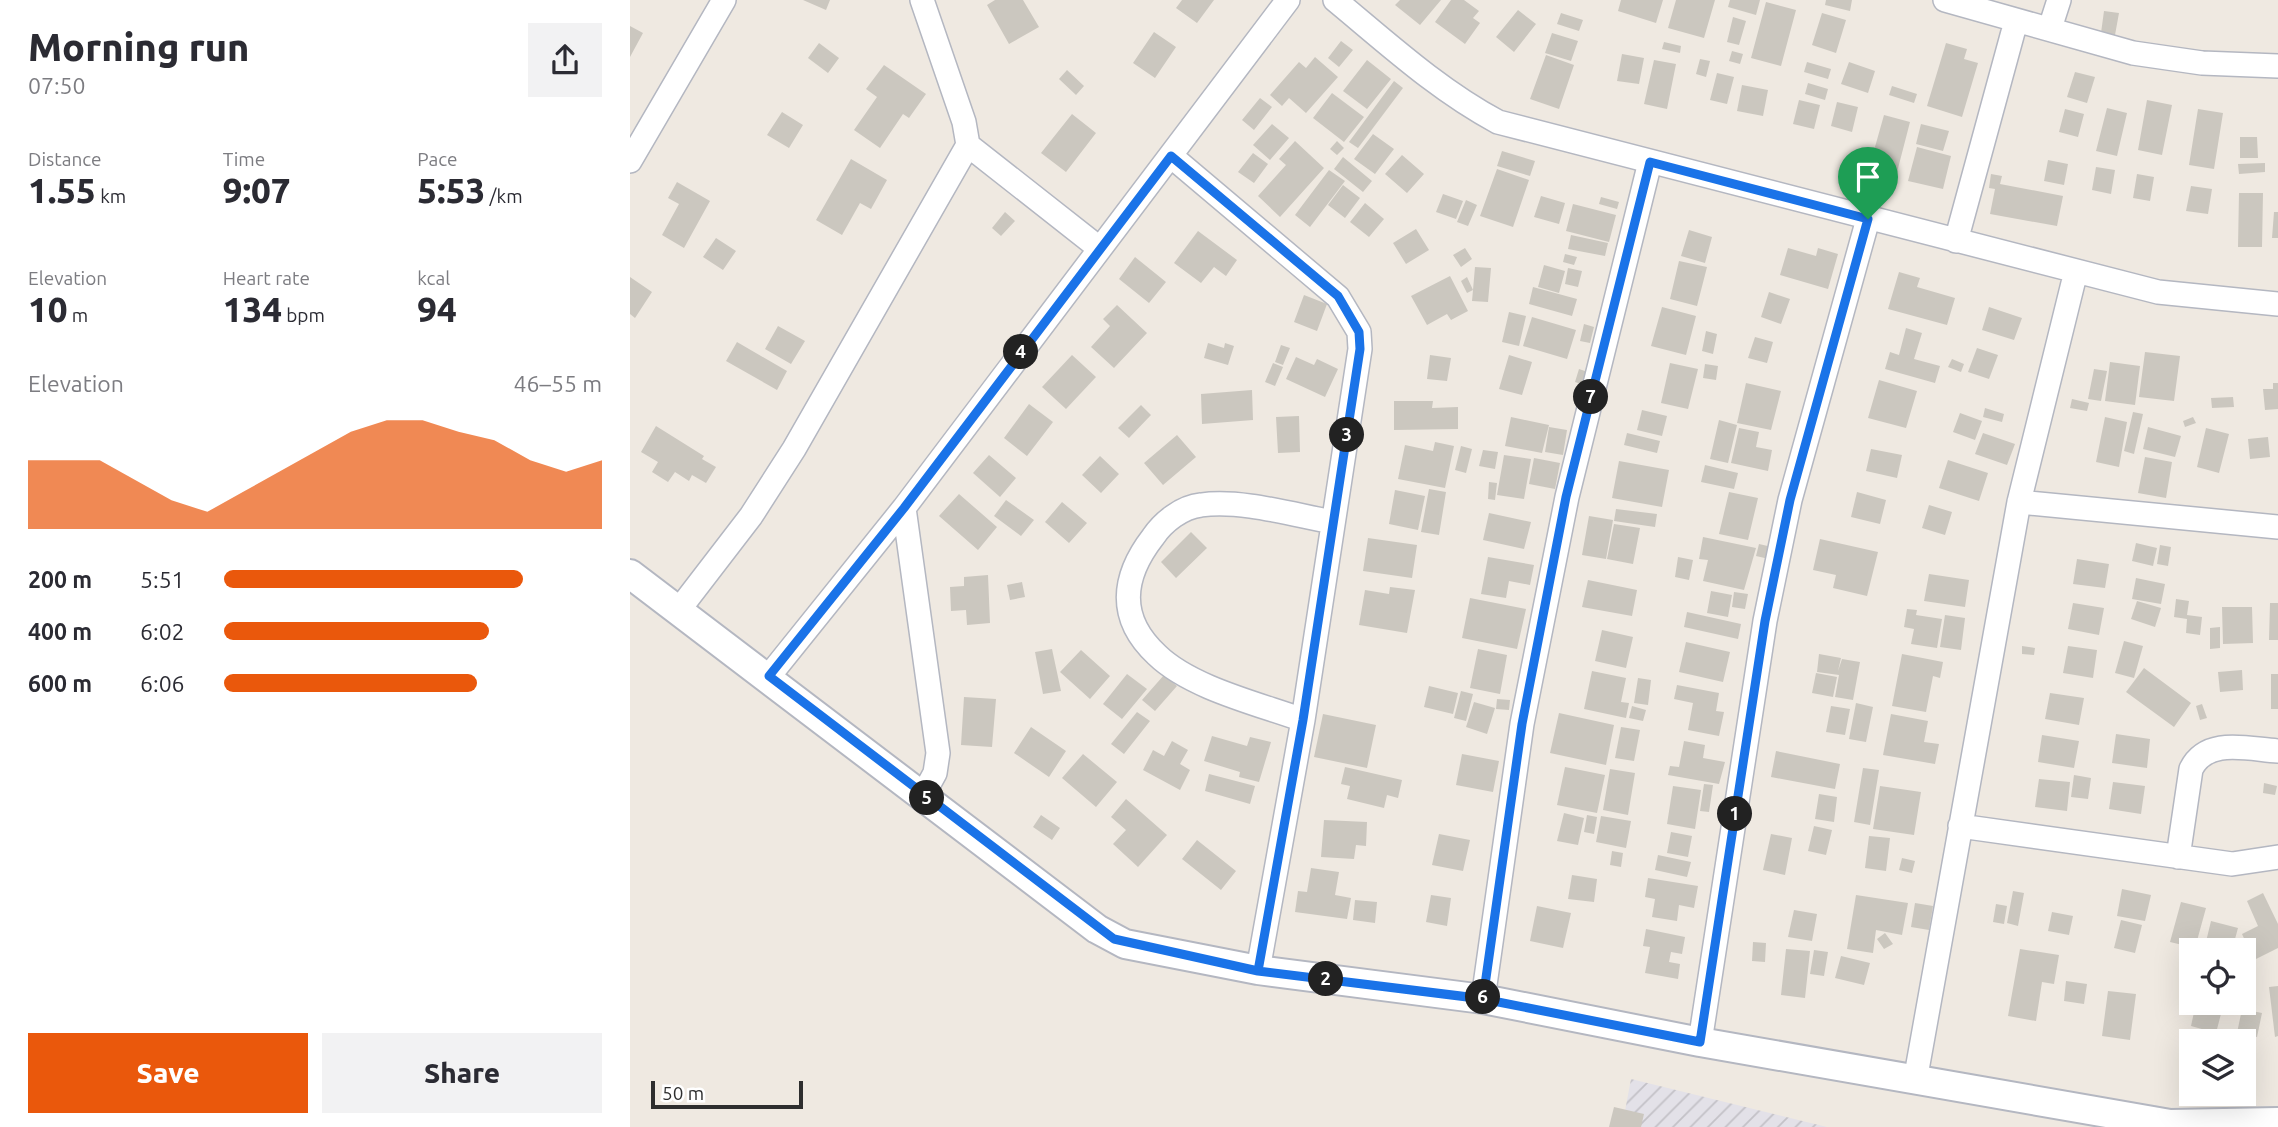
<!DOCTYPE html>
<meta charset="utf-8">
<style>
:root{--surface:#fff;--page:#f2f2f3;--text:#2b2b33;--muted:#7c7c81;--accent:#ea580c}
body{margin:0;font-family:Ubuntu,sans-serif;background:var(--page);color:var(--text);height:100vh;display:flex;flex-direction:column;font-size:26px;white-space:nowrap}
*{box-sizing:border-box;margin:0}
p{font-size:23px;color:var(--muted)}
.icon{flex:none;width:38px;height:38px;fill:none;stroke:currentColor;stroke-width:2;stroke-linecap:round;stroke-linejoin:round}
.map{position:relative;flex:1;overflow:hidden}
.panel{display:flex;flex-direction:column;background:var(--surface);width:630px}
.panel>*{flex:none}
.fabs{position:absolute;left:1549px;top:938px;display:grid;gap:14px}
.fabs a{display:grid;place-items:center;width:77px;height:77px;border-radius:0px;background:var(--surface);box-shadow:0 7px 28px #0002;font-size:35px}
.scale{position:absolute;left:21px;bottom:18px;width:152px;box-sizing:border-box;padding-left:7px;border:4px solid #2e2e2e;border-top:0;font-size:19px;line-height:24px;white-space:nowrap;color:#2e2e2e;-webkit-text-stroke:5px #fff;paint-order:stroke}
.pin{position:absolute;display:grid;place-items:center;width:60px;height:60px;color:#fff;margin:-72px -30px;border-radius:50% 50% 50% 0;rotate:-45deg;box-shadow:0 0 7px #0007}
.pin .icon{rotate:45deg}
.km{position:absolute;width:35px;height:35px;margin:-18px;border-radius:50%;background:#222;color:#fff;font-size:19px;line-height:35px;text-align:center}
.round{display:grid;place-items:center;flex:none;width:74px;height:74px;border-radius:0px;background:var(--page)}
.headline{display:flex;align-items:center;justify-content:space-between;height:119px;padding:0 28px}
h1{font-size:38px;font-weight:800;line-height:52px}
.figures{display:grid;grid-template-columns:repeat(3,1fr);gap:10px;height:119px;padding:7px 28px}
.figures div{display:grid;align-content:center}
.figures b{font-size:35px;font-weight:800}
.figures small{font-size:19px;font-weight:400}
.figures p{font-size:19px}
.chart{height:196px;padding:14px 28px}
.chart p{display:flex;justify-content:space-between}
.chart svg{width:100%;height:126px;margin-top:7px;fill:var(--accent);opacity:.7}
.cta{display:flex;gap:14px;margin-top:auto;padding:14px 28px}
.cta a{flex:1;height:80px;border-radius:0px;background:var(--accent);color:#fff;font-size:28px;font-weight:800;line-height:80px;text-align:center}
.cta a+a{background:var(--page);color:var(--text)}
ul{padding:0 28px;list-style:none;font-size:23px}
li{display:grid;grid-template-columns:112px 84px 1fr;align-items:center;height:52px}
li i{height:18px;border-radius:9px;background:var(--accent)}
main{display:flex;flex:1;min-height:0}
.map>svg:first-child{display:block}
.industrial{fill:url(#industrial-furrows)}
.building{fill:#cbc7bf}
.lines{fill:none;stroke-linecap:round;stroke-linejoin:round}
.minor-casing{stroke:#b4b7c1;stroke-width:26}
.tertiary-casing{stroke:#b4b7c1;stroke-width:32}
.minor{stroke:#fff;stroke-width:23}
.tertiary{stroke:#fff;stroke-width:28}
.route-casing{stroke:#fff;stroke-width:14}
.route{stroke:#1a73e8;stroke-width:9}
</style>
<main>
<section class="panel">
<div class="headline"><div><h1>Morning run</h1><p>07:50</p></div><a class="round"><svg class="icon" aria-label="share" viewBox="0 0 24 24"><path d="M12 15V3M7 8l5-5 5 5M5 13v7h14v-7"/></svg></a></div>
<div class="figures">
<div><p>Distance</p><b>1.55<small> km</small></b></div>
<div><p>Time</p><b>9:07</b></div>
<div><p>Pace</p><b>5:53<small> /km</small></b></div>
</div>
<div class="figures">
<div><p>Elevation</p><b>10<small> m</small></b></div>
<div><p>Heart rate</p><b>134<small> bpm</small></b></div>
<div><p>kcal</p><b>94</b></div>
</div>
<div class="chart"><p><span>Elevation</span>46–55 m</p>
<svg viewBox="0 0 160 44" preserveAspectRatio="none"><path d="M0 44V20L10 20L20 20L30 27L40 34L50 38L60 31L70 24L80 17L90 10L100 6L110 6L120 10L130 13L140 20L150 24L160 20V44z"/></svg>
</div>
<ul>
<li><b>200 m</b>5:51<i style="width:79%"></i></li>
<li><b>400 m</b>6:02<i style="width:70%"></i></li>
<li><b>600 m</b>6:06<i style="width:67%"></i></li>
</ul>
<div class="cta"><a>Save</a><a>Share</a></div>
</section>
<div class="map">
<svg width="1648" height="1127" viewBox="0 0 1648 1127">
<defs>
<pattern id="industrial-furrows" width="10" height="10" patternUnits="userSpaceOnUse" patternTransform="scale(1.75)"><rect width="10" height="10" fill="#e3e1e8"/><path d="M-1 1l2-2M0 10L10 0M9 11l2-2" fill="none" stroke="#c3c1c7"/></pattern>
</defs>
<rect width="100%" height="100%" fill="#efe9e1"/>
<path class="industrial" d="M1001 1079 1197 1127H992Z"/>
<path class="building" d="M173 0H200L196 10Z
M365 0H393L409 27 379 44 357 5Z
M552 0H584L567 23 546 8Z
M770 0H811L790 25 765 5Z
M821 0H834L849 11 843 18 850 23 835 44 805 22Z
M991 0H1033L1026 23 988 11Z
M1046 0H1085L1074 38 1038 28Z
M1100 0H1130L1126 15 1098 7Z
M1196 0H1222L1220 11 1195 5Z
M1136 2 1166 10 1151 66 1121 58Z
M888 10 906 24 884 52 866 37Z
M1474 11 1489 13 1485 35 1471 33Z
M931 13 953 20 949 31 927 24Z
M1192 13 1216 20 1206 53 1182 45Z
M1103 17 1116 21 1109 45 1097 42Z
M0 26 13 33 0 57Z
M524 32 546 47 525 78 503 63Z
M922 33 948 41 941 61 915 53Z
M711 41 723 50 709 67 698 58Z
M1034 42 1051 46 1050 53 1032 49Z
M189 43 209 58 198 73 178 58Z
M1316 43 1337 49 1334 59 1348 63 1332 117 1297 106Z
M1102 51 1113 54 1110 64 1099 61Z
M992 54 1014 58 1009 84 987 81Z
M916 55 944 65 929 109 900 99Z
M685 57 708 77 676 113 659 98 652 106 640 95 669 62 676 68Z
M1070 59 1080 61 1076 77 1066 74Z
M737 60 761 79 737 109 713 91Z
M1024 60 1046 64 1037 109 1014 104Z
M1177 62 1201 69 1198 79 1174 72Z
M1219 62 1245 71 1238 93 1211 84Z
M254 65 296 94 279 118 273 114 250 148 224 130 247 97 236 89Z
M437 70 454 86 446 95 429 79Z
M1445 72 1465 77 1457 103 1437 97Z
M1087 73 1104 77 1097 104 1080 100Z
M764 81 773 88 728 148 719 142Z
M1178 83 1198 89 1195 100 1175 94Z
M1112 85 1138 90 1133 116 1107 111Z
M1262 86 1287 94 1284 103 1259 95Z
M702 93 734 117 714 142 683 118Z
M630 98 642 107 624 130 612 120Z
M1169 100 1190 105 1184 129 1163 124Z
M1517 100 1542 105 1532 155 1508 150Z
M1207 102 1228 107 1222 132 1201 126Z
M1477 108 1497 113 1487 156 1466 151Z
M1435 109 1454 114 1448 137 1429 132Z
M1568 109 1593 113 1584 169 1559 165Z
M152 112 173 125 159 148 137 135Z
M442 114 466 133 436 172 411 153Z
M1254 115 1280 122 1265 180 1231 171 1237 153 1243 154Z
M642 124 659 138 640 160 623 145Z
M1291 124 1319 131 1313 151 1286 144Z
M743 134 764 149 745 174 724 159Z
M1610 137H1627L1628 158H1610Z
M665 141 694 168 650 217 628 196 656 165 649 159Z
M707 141 714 148 707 155 700 149Z
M1287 147 1321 156 1313 189 1278 181Z
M872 151 905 161 900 176 867 166Z
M623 153 638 164 624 183 608 172Z
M772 155 794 174 777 193 755 174Z
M713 157 742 181 733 192 704 169Z
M221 159 257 180 241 209 230 203 212 235 186 220Z
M1418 160 1438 164 1434 185 1414 181Z
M1635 163V172L1609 174 1608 164Z
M1466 167 1485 170 1481 194 1462 190Z
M867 169 899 180 883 227 850 216Z
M699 170 715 181 680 227 665 215Z
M1361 174 1372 176 1370 184 1433 196 1427 226 1360 214 1365 189 1359 188Z
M1507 174 1524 177 1520 201 1503 198Z
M47 182 80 201 54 248 32 235 49 204 38 198Z
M713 185 730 198 715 218 698 205Z
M1561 186 1582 189 1578 214 1556 211Z
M1609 193H1633L1632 247H1608Z
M813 194 833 201 826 219 806 212Z
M911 196 935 203 929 224 904 217Z
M971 197 989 202 987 209 969 204Z
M836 200 847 205 838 226 827 222Z
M735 203 754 219 739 237 720 222Z
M943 204 986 215 979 242 936 231Z
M375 212 385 221 371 236 362 228Z
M1644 212H1648V238H1642Z
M786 229 799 250 776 264 763 243Z
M1059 230 1082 237 1075 263 1051 256Z
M568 231 607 260 596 276 584 267 571 283 544 263Z
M941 235 978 243 975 256 938 249Z
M86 238 106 251 93 270 73 257Z
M835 248 842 259 831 267 823 255Z
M1158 248 1186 256 1188 248 1208 254 1198 289 1150 275Z
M935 254 947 257 944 265 933 262Z
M505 257 536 282 519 303 489 279Z
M1049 261 1077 267 1067 306 1040 299Z
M914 265 935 271 929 293 908 287Z
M845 267 861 268 858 302 842 301 843 290 837 293 831 281 837 277 843 290Z
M938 268 952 271 948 287 935 284Z
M1269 272 1290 278 1287 287 1325 298 1317 325 1258 309Z
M820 276 838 311 821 320 817 314 797 325 781 296Z
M0 277 22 292 5 318 0 314Z
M903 287 947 299 942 316 899 304Z
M1139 292 1160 299 1151 324 1131 317Z
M674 295 697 304 687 331 664 322Z
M487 305 517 333 484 368 461 347 480 326 473 319Z
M1032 307 1066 316 1056 355 1021 346Z
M1359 307 1392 318 1384 340 1352 330Z
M879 312 896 316 889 346 872 342Z
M902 317 946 330 937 359 893 346Z
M954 324 964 327 960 343 950 341Z
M148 326 175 341 161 364 135 349Z
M1276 328 1292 333 1284 359 1310 366 1305 383 1255 369 1260 352 1269 355Z
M1076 331 1087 334 1083 354 1072 351Z
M1125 337 1143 342 1137 363 1118 358Z
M107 342 157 371 147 390 96 361Z
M578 343 594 348 595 343 604 346 598 365 574 358Z
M651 345 660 348 653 365 645 362Z
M1347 348 1368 355 1359 379 1338 372Z
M1515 352 1550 356 1544 401 1509 397Z
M442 355 466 377 436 409 412 387Z
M800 355 821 358 817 381 797 379Z
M879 355 902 362 892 395 869 389Z
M666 357 684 365 687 359 708 369 695 397 656 379Z
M1322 359 1334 364 1331 372 1318 367Z
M1480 362 1510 366 1505 405 1475 401Z
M643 363 653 367 645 386 635 382Z
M1040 363 1068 369 1058 409 1031 403Z
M1075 364 1088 366 1086 380 1073 378Z
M949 369 958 372 954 385 945 382Z
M1464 369 1477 371 1471 401 1458 399Z
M1249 380 1287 391 1276 428 1238 418Z
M1116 383 1151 391 1141 430 1107 423Z
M1643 383H1648V409L1635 410 1633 389H1643Z
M622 390 623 420 572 424 571 394Z
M1603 397 1604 407 1582 408 1581 398Z
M1442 399 1459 403 1457 411 1440 408Z
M764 401H803L802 408 828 407V429L764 430Z
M399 404 423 422 397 456 374 438Z
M511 405 521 415 499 438 488 428Z
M1355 408 1374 414 1372 422 1353 417Z
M1012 410 1037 416 1032 436 1007 430Z
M1503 412 1513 414 1504 454 1494 451Z
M1330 413 1352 421 1345 440 1323 432Z
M669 416 670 452 648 453 646 417Z
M881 417 919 425 912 453 875 446Z
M1475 417 1497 422 1489 467 1466 462Z
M1563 417 1566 423 1555 427 1553 421Z
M1089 420 1107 425 1098 463 1080 459Z
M26 426 74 456 72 459 86 467 76 483 62 475 59 481 45 472 38 482 22 472 28 462 11 452Z
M919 427 937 430 933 455 915 452Z
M1518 427 1551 436 1545 457 1513 449Z
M1109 428 1129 432 1126 447 1142 450 1138 471 1101 463Z
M1576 428 1599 434 1589 473 1567 467Z
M997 433 1030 441 1027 453 994 445Z
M1353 433 1385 444 1377 465 1345 454Z
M547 435 566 457 533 485 514 463Z
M1638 437 1640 457 1620 459 1618 439Z
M805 442 824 446 815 488 768 479 775 445 803 451Z
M831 446 842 449 836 473 825 470Z
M1241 449 1272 455 1267 478 1236 471Z
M853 450 868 452 865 469 849 466Z
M359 455 386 478 370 497 343 473Z
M874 455 901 459 894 499 867 495Z
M470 456 489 474 471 493 452 475Z
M1515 457 1542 462 1536 498 1508 493Z
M904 458 930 463 925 489 899 484Z
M1318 460 1358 473 1349 501 1309 488Z
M989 461 1039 470 1032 507 982 498Z
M1075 465 1108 473 1104 489 1071 482Z
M859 482 867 483 865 500 858 499Z
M799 489 816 492 809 535 791 532Z
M765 490 795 496 788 530 759 524Z
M1099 492 1128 498 1118 540 1089 534Z
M1227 492 1256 500 1250 524 1221 517Z
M329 494 367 527 348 550 309 516Z
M376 500 404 520 391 536 364 516Z
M432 502 457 523 439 543 415 522Z
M1299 505 1322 512 1315 535 1292 528Z
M986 509 1027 514 1025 527 984 521Z
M859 513 901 522 894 549 853 540Z
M959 516 983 520 976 559 952 555Z
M984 524 1010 528 1003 564 977 559Z
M561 532 577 548 546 578 531 562Z
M1073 537 1126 548 1114 590 1073 581 1078 560 1069 559Z
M738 538 787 545 782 578 733 571Z
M1190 539 1248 552 1237 596 1203 588 1206 575 1183 570Z
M1506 543 1527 548 1523 566 1502 561Z
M1129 544 1142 547 1139 559 1126 556Z
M1530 545 1541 547 1538 566 1527 564Z
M858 557 904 565 900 585 879 581 876 598 851 594Z
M1048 557 1063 560 1059 580 1045 577Z
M1447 559 1479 564 1475 588 1443 584Z
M1299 574 1339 580 1335 607 1294 601Z
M358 575 360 623 337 625 336 610 321 611 320 587 334 586V577Z
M1506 578 1535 584 1531 604 1502 599Z
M958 580 1007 590 1002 616 952 607Z
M392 582 395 597 380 600 377 585Z
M760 587 785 590 777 633 729 625 735 590 759 594Z
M1081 591 1102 595 1098 617 1077 613Z
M1104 592 1118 594 1115 609 1102 607Z
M840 598 896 609 887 649 832 638Z
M1546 599 1559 601 1557 615 1572 617 1570 635 1556 633 1557 619 1544 617Z
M1507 601 1531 608 1525 627 1501 619Z
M1443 603 1474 608 1469 635 1438 629Z
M1640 603H1648V640H1639Z
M1592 607H1622L1623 643 1593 644Z
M1277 609 1287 610 1286 615 1312 619 1307 648 1281 644 1284 629 1274 627Z
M1057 612 1111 624 1108 639 1054 627Z
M1315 615 1335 618 1331 650 1310 647Z
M1590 627V648L1580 649V628Z
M972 630 1003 637 996 668 965 661Z
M1494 641 1513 646 1504 678 1485 673Z
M1056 642 1100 652 1093 682 1049 672Z
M1392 646 1405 648 1404 655 1392 654Z
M1438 646 1467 650 1463 678 1433 673Z
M422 649 431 691 413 694 405 652Z
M848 649 877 655 870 694 840 688Z
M451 650 480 676 460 699 430 672Z
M1189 654 1211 658 1208 671 1212 659 1230 662 1223 700 1205 697 1209 675 1187 672Z
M1272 654 1313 662 1310 678 1303 676 1296 712 1262 706Z
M1514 668 1561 703 1544 727 1496 692Z
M1612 670 1613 690 1590 692 1588 672Z
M962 671 996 678 991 702 999 703 996 718 954 709Z
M1186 673 1207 677 1203 697 1182 693Z
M497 674 517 689 492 719 473 704Z
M1641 674H1648V709H1641Z
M534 675 547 686 525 711 512 700Z
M1008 678 1021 680 1018 705 1004 703Z
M1047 685 1089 693 1086 711 1094 712 1089 736 1058 730 1063 703 1044 699Z
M799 686 828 693 823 714 794 707Z
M831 691 843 694 836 721 824 718Z
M1420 693 1454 698 1449 725 1415 719Z
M334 697 366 699 362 747 331 745Z
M867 699 880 700 879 710 866 709Z
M844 702 865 708 857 734 836 727Z
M1226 703 1243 707 1236 742 1219 739Z
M1572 704 1577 718 1570 720 1566 706Z
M1002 706 1016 710 1013 721 999 718Z
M1201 706 1220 709 1215 735 1196 732Z
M507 712 520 721 494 754 481 744Z
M929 713 984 725 976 765 920 753Z
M693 714 746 725 737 768 684 757Z
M1261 714 1298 721 1294 742 1309 744 1305 764 1253 755Z
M401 727 436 751 419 777 384 753Z
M991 727 1010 730 1004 761 985 758Z
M1486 734 1520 739 1517 768 1482 763Z
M1412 735 1449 741 1444 768 1408 762Z
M582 736 617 746 620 737 641 742 629 782 609 777 610 772 574 761Z
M542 741 558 750 550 764 560 770 550 790 513 770 523 750 534 756Z
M1054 741 1075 745 1073 758 1095 762 1089 784 1038 775 1040 766 1049 767Z
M1146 751 1210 764 1205 789 1141 777Z
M453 754 487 782 466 807 432 778Z
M832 754 869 761 863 792 826 785Z
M715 767 772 780 768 798 757 795 754 808 717 799 720 786 711 784Z
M935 767 975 775 967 813 927 805Z
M1233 768 1249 770 1240 825 1224 822Z
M980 769 1005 773 998 815 973 810Z
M579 774 625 786 620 804 575 791Z
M1444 775 1461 778 1458 799 1441 797Z
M1409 779 1440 782 1437 811 1405 807Z
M1483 782 1515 786 1511 814 1479 809Z
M1634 783 1647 786 1645 795 1633 793Z
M1074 784 1083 785 1079 812 1070 811Z
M1043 786 1071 790 1065 829 1037 824Z
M1250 786 1291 792 1284 835 1243 829Z
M1189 794 1207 797 1204 822 1185 819Z
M496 799 537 835 508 867 483 844 496 830 481 817Z
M934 813 954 818 948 845 927 841Z
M411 815 430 828 422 840 403 827Z
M957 815 967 817 964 834 954 832Z
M971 816 1001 821 996 848 966 842Z
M694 820 737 822 736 846 726 845 724 859 691 857Z
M1184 826 1202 830 1196 855 1178 851Z
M1041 832 1062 836 1058 857 1037 853Z
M809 834 840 840 833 871 802 865Z
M1141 834 1162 838 1155 875 1133 870Z
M1239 836 1260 838 1256 871 1235 868Z
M567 840 606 871 591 890 552 859Z
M982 851 993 853 991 867 980 865Z
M1028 855 1061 862 1057 877 1025 870Z
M1272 858 1285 861 1282 873 1269 870Z
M681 868 709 872 705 895 721 898 717 919 665 912 668 891 677 892Z
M942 875 967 879 964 902 938 899Z
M1018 878 1068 886 1064 908 1049 905 1047 921 1022 917 1025 899 1015 897Z
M1492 889 1521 895 1515 921 1487 916Z
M1383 891 1394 893 1388 926 1377 923Z
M1633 893 1648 924V948L1624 960 1612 934 1628 926 1617 901Z
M801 895 821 898 817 926 796 922Z
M1226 895 1278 903 1272 935 1246 930 1243 953 1217 949Z
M725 900 747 902 745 923 723 920Z
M1551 902 1576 908 1565 948 1540 942Z
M1285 903 1303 906 1299 930 1281 927Z
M1366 904 1377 906 1374 924 1363 922Z
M907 906 941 913 933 948 900 941Z
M1164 910 1187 914 1182 941 1158 937Z
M1422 912 1443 916 1439 935 1418 931Z
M1491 920 1512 925 1505 953 1484 948Z
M1581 921 1608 928 1602 950H1574Z
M1016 929 1055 937 1052 954 1041 952 1039 962 1050 964 1048 979 1015 973 1020 947 1013 946Z
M1255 933 1263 944 1254 949 1247 939Z
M1123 942 1136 943 1135 962 1122 961Z
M1156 949 1180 951 1175 998 1151 995Z
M1390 949 1429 955 1424 984 1412 982 1406 1021 1378 1016Z
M1184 950 1198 952 1194 976 1180 974Z
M1211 956 1240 963 1234 985 1205 978Z
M1436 981 1457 984 1454 1004 1434 1001Z
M1648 986V1036L1645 1037 1639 987Z
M1478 991 1506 994 1500 1040 1472 1036Z
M1566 1003 1592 1010 1586 1033 1561 1026Z
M1612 1009 1632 1013 1627 1037 1607 1033Z
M984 1107 1014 1114 1011 1127H979Z"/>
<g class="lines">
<g class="minor-casing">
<path id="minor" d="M292 0 334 122 338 145 469 248
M705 0C757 43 808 90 868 122L1528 292 1648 304
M1315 0 1503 53 1572 63 1648 66
M1420 28 1429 0
M541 156 708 297 729 332 730 349 673 720 628 970
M0 161 94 0
M1326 241 1386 21
M1389 502 1648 527
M274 508 308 753 305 773 293 795
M48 611 121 516 164 449 338 145
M139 676 274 508 658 0
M673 720C629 704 561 688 527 655 487 618 492 577 523 537 533 522 552 507 571 505 610 499 664 515 703 522
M1330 826 1602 864 1648 857
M1548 857 1561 769C1577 737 1617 749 1648 751
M853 999 892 724 937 497 1020 162
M1070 1042 1135 621 1160 500 1238 219
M1285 1081 1389 502 1446 271"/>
</g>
<g class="tertiary-casing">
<path id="tertiary" d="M0 574 467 929 495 944 628 970 853 999 1070 1042 1540 1124 1648 1122"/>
</g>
<use href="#minor" class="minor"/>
<use href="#tertiary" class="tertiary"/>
</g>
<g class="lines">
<g class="route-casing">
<path id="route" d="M1238 219 1160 500 1135 621 1070 1042 853 999 628 971 673 720 730 349 729 332 708 296 541 156 274 508 139 676 484 939 628 971 831 996 853 999 892 724 936 497 1020 162 1238 219"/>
</g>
<use href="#route" class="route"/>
</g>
</svg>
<div class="fabs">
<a><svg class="icon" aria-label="locate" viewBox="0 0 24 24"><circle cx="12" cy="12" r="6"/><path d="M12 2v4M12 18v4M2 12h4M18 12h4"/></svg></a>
<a><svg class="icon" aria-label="layers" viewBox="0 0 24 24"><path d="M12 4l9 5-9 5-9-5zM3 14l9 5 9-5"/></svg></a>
</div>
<div class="scale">50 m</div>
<div class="pin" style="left:1238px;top:219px;background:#1e9e55"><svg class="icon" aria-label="arrive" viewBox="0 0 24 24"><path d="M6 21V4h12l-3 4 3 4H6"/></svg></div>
<b class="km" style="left:1105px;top:814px">1</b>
<b class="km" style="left:696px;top:979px">2</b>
<b class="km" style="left:717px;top:435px">3</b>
<b class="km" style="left:391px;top:352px">4</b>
<b class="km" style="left:297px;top:798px">5</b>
<b class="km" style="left:853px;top:997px">6</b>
<b class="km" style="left:961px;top:397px">7</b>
</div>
</main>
